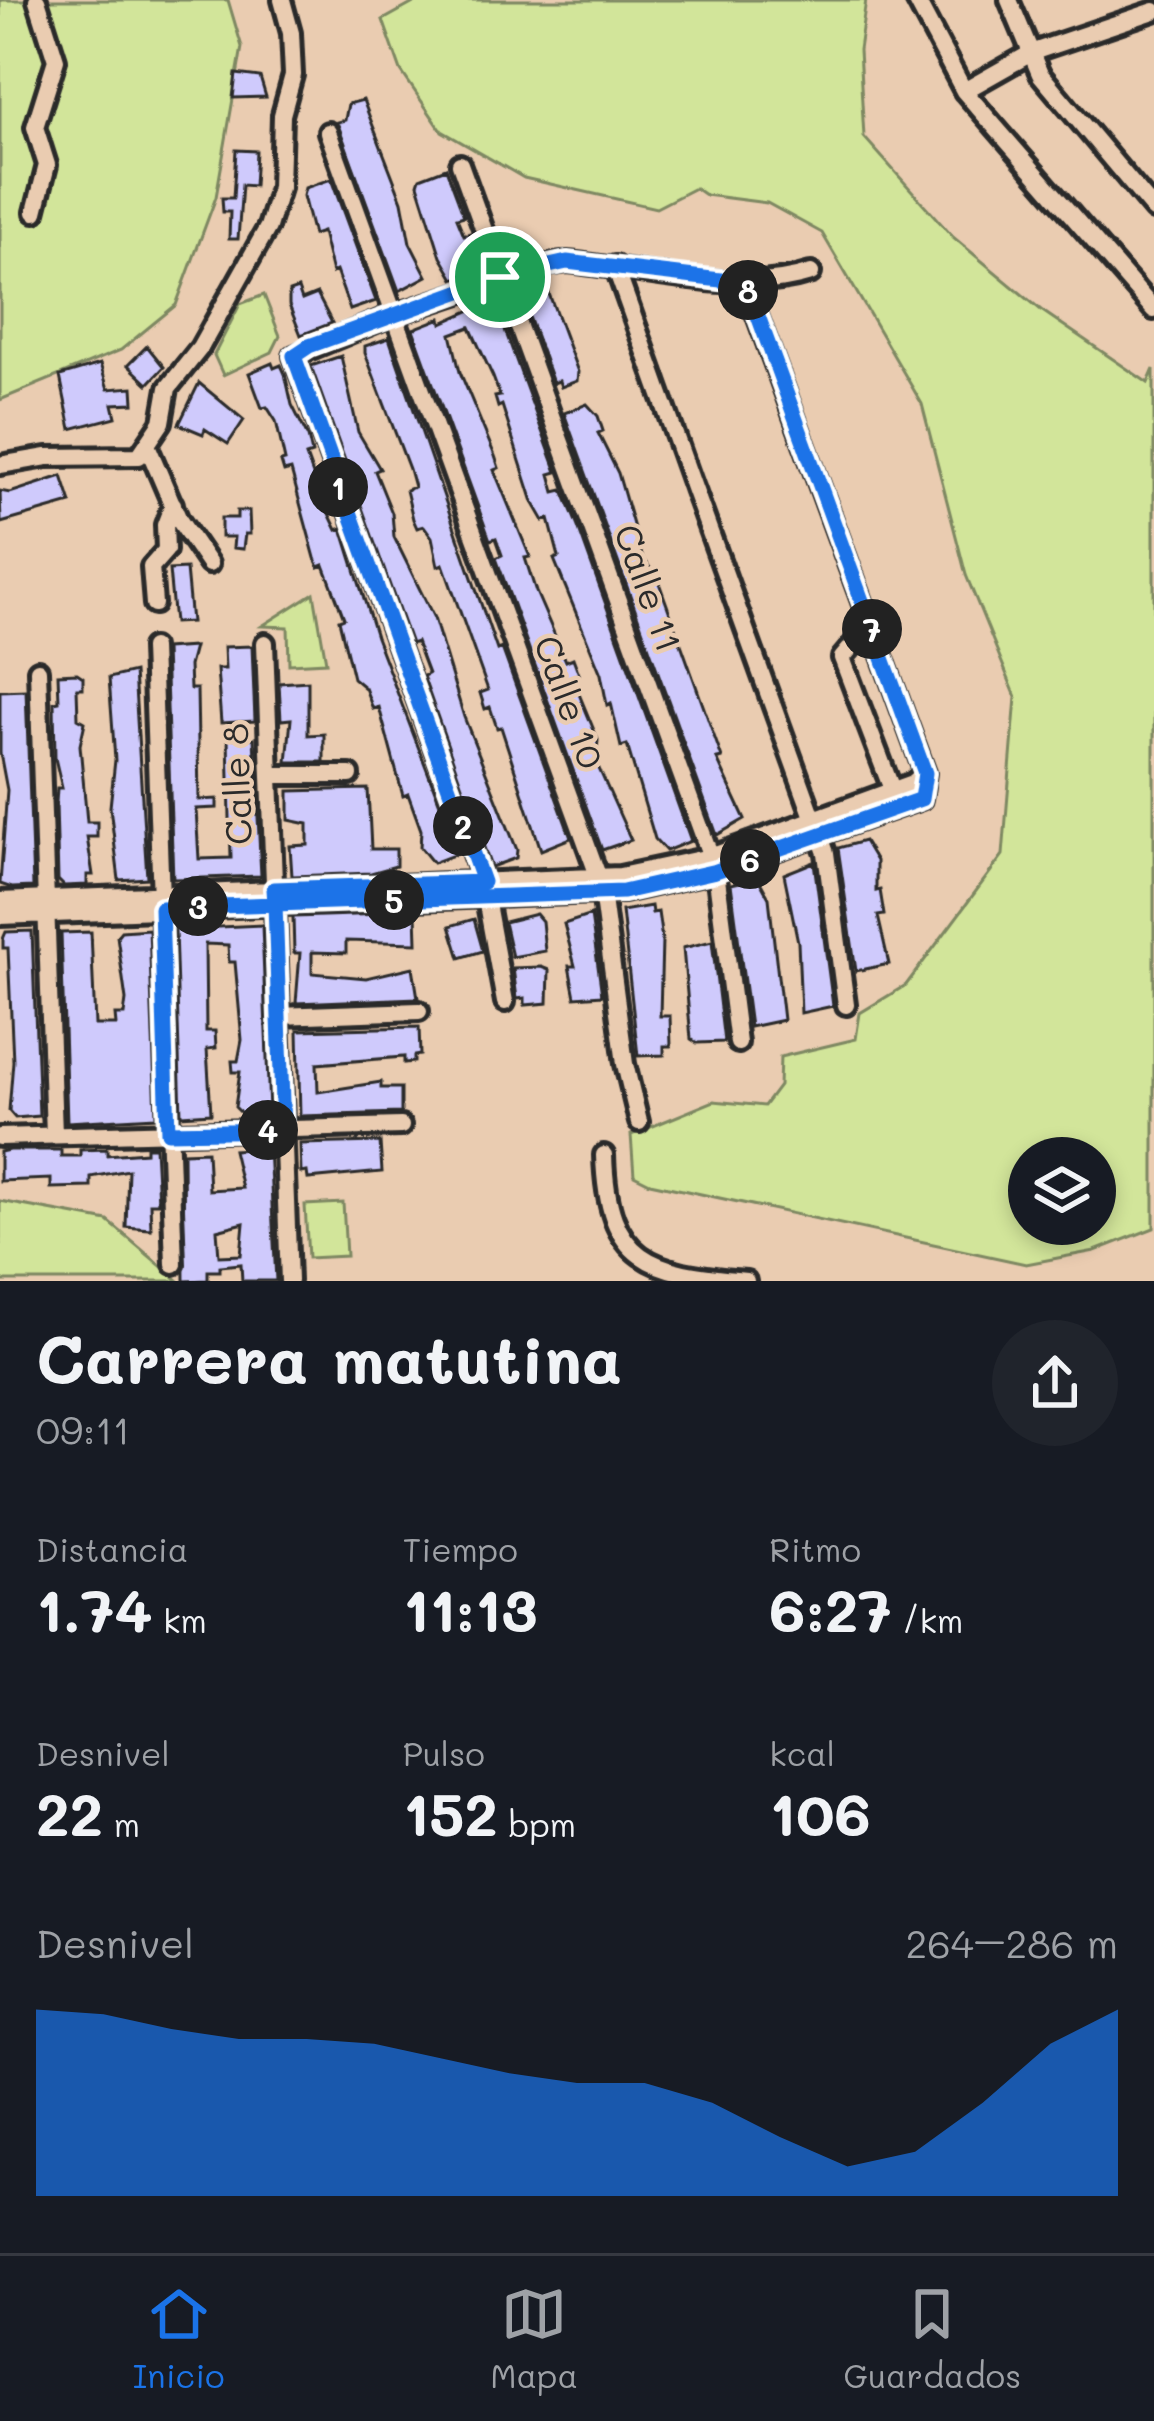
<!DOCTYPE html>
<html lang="es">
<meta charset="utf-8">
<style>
:root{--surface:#171b24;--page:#20242c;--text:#f1f3f6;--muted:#9ea1a6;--line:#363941;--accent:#1a73e8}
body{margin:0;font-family:Mali,sans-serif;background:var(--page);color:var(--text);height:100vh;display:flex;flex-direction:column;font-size:45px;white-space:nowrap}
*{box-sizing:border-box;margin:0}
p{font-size:39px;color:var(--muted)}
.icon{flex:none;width:66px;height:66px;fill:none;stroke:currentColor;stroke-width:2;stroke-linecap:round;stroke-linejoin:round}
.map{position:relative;height:1281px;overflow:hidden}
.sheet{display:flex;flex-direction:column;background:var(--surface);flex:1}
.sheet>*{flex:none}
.buttons{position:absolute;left:1008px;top:1137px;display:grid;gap:24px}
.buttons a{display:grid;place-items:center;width:108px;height:108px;border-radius:50%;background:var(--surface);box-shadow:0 6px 18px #0003;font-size:60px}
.pin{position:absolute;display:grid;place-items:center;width:102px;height:102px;color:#fff;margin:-51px;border:6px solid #fff;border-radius:50%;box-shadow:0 3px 12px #0007}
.km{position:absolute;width:60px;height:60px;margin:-30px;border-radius:50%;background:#222;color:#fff;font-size:33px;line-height:60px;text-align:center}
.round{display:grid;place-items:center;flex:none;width:126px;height:126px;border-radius:63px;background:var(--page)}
.headline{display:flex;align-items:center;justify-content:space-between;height:204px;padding:0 36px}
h1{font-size:66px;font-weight:700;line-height:90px}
.metrics{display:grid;grid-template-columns:repeat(3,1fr);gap:18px;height:204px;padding:12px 36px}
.metrics div{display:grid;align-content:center}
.metrics b{font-size:60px;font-weight:700}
.metrics small{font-size:33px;font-weight:400}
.metrics p{font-size:33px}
.chart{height:336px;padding:24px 36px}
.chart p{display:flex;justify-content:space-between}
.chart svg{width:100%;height:216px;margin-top:12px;fill:var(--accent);opacity:.7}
.tab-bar{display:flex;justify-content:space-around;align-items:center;height:168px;border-top:3px solid var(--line);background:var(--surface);font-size:33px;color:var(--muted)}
.tab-bar a{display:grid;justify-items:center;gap:6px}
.tab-bar .active{color:var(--accent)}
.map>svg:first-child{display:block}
.green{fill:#d2e59a;stroke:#7e8862;stroke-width:3;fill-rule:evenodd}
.building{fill:#cfcafc;stroke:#2b2b2b;stroke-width:3;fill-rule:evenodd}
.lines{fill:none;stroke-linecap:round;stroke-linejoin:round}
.minor-casing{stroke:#2b2b2b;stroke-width:26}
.minor{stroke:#eaccb1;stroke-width:16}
.route-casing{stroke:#fff;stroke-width:24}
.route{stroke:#1a73e8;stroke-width:15}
.labels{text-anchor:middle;stroke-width:9;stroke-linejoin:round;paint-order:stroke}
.street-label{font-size:36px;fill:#2b2b2b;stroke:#eaccb1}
</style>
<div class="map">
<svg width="1154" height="1281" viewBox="0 0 1154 1281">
<rect width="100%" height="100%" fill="#eaccb1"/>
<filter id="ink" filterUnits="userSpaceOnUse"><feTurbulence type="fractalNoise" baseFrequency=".00833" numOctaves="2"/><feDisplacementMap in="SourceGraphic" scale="24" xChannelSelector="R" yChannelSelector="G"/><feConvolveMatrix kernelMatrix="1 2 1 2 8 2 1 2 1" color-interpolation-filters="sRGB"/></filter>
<g filter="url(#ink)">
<path class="green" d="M0 0H228L242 47 216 197 176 305 121 350 0 400Z
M419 0H866L859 50 864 137 953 237 1041 310 1148 383 1154 369V1228L1095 1251 1026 1264 650 1183 634 1175 631 1135 714 1101 764 1106 779 1086 780 1057 856 1039 860 1013 906 985 1003 855 1016 697 966 575 922 404 822 233 767 203 705 195 695 188 656 208 524 178 442 131 401 71 383 20ZM1029 1158H1095V1224H1029Z
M264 295 280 336 272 352 223 375 214 355 240 304Z
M314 593 326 662 289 664 288 627 262 626Z
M0 1201 108 1221 179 1281H0Z
M343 1203 346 1256 308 1258 305 1205Z"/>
<path class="building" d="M236 74 260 77 266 97 233 98Z
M363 100 402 201 410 243 427 276 399 291 337 122 345 120 348 104Z
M236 150 256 151 254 186 242 185 238 239H229L230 212H223L222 198H233Z
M446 168 464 216 457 218 464 235 470 233 484 267 454 279 441 257 418 184 420 178Z
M331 179 376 301 350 310 336 271 332 273 322 232 313 235 303 196 305 188Z
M545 283 578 372 577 381 561 387 559 381 553 383 520 292Z
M298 289 302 300 317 294 332 323 301 335 289 305V292Z
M494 300 557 472 550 474 555 492 563 490 578 527 691 841 666 851 655 839 627 745 621 747 611 703 607 705 601 674 554 559 559 557 549 519 544 521 533 502 502 405 498 407 495 397 500 396 493 377 470 327 451 334 460 372 495 456 499 468 494 470 530 557 525 558 536 592 566 661 573 658 579 674 572 677 598 740 596 762 631 840 602 850 496 558 502 555 496 538 490 540 413 329 441 318 442 323Z
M389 338 497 650 502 648 571 838 541 850 501 727 497 728 490 707 485 709 480 693 488 690 443 564 438 566 432 537 424 526 417 528 413 519 406 490 414 487 409 469 365 353V346Z
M147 346 164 367 148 384 128 365Z
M341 356 358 432 380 469 375 471 392 513 394 537 434 618 464 717 517 850 516 858 491 867 423 676 428 674 416 642 411 644 311 366Z
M272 363 274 368 281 365 285 374 292 405 308 437 312 454 306 456 313 475 320 472 327 495 321 497 337 530 342 528 376 637 459 853 433 863 420 847 421 830 408 794 403 796 379 707 373 709 365 688 353 678 339 620 344 618 324 565 319 567 315 558 291 470 284 472 281 462 285 461 276 421 267 407 262 408 249 373Z
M100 364 108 389 133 387 134 403 113 404 116 417 71 429 60 376Z
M199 383 244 420 228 444 205 429 203 434 179 424Z
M587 404 598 416 603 431 598 433 618 473 642 556 658 580 722 758 717 759 745 819 717 835 564 413Z
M62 476 71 503 1 523 0 491 10 493Z
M237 511H249L250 534H245L243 549 233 548 234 537H221V518H237Z
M186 569 191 622 174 623 169 570Z
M252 646 255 721 221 723 217 669H225L224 647Z
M194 647 189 666 190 689H197L199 800 217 799V808L196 809 199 859 231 858 228 738H254L261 876 173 879 165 649Z
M134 672 147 878 119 880 110 807 115 760 109 678Z
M77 673 83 677V688H77L78 718 85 722 80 745 87 822H97V837H87L93 875H87V885L64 886 58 880 56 803 57 788H62L55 758 54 702 59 701 58 674Z
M308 681V735L324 734V762H287L291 719 281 720 279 683Z
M26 690 33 887 12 888 0 884 7 790 0 753V691Z
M368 789 371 849H396V866L371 873 292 876 290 846 308 845V824L289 820V791Z
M864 841 876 861V891L880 890 884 915 878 916 889 964 856 971 838 848Z
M814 862 833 1006 801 1013 798 942 784 874Z
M758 878 769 898 783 1020 750 1027 731 884Z
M651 906 652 913 658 912 662 940 660 1016H670L671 1046H664V1055L638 1056 622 911Z
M416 913 417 943 346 941V953L312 952V973L366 978 413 967 418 998 296 1003 300 953H294L293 917Z
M536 914 542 921 545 951 512 957 504 922Z
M591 915 602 995 575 997 569 966H575L564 924Z
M474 919 483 951 460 958 450 926Z
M262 925 269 1112 241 1113 235 1107 240 1072H233L232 1061H238L242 1040 235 962H229L228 945 205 944 206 1031H215L216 1048 207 1049 211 1113 181 1115 175 929Z
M149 929 156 1117 67 1122 61 933 91 932 95 1025H116L115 1015H124L126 1000 117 936 121 931Z
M32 931 39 1116 15 1118 9 1111 13 1061 8 948H3V939L6 932Z
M712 941 724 1042 697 1043 691 1039 683 948Z
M541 967 549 970 548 1003 525 1005V998L517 999 513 968Z
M419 1027 420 1055 414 1056V1062L404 1063V1057L317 1064 318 1092 381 1082V1088H401V1113L300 1116 298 1030Z
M380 1142 382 1172 308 1179 307 1172 301 1173 300 1144Z
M146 1147H155L158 1203H150L151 1229 126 1227 128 1170 91 1177V1187L51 1188V1179L0 1181V1152L9 1150H61V1156H80V1150L107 1149V1155L146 1152Z
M269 1148 276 1281H242L241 1264 220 1266V1271H208V1280L184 1281 183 1152 207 1151 209 1190 242 1188 233 1150ZM244 1223 241 1255 219 1256 217 1230Z"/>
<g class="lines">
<g class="minor-casing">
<path id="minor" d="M916 0 964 91 1154 310
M1009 0 1040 74 1154 210
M964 91 1033 52 1154 11
M328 132 601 884 625 1064 639 1122
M460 164 716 871 738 1043
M35 212 47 165 35 127 56 60 37 0
M615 266 694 488
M147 445 179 520 209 564
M0 465 47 457 139 456 162 422 168 388 200 348 268 227 280 188 282 115 293 75 291 33 282 0
M694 488 826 853 846 1005
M154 604 151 567 166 550 165 525 173 504
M870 625 842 658 896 800
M265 643 289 1281
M152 648 174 1264
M38 670 54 1135
M270 775H350
M0 901 620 876 710 857 913 783 925 773
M0 916 623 892 716 871 921 799 925 773 745 283
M505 1002 483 882 294 356 393 315 542 266 567 262C645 269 736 297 811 273
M279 1016 419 1011
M0 1137 401 1126
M604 1155C607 1263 651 1273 746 1281"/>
</g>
<use href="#minor" class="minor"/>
</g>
</g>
<g class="lines" filter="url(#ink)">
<g class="route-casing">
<path id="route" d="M500 277 309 346 294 356 483 882 274 889 275 904 161 908 168 1132 283 1130 275 904 623 892 716 871 921 799 925 773 746 283 567 262 500 277"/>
</g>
<use href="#route" class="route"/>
</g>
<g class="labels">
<g class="street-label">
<text transform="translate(648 588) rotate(70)" y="13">Calle 11</text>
<text transform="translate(569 702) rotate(70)" y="13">Calle 10</text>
<text transform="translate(237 784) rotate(-92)" y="13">Calle 8</text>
</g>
</g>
</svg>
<div class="buttons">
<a><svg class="icon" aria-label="layers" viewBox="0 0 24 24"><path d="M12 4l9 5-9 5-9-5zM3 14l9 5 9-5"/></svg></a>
</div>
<div class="pin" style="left:500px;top:277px;background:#1e9e55"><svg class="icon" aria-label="arrive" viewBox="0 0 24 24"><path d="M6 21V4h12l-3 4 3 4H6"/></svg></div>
<b class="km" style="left:338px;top:487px">1</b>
<b class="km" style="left:463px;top:826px">2</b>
<b class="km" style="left:198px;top:906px">3</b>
<b class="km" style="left:268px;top:1130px">4</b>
<b class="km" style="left:394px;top:900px">5</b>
<b class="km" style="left:750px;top:859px">6</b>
<b class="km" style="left:872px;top:629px">7</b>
<b class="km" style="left:748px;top:290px">8</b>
</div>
<section class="sheet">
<div class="headline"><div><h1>Carrera matutina</h1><p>09:11</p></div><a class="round"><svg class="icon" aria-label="share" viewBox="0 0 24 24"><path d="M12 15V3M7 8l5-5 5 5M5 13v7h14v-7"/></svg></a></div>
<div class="metrics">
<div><p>Distancia</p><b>1.74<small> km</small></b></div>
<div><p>Tiempo</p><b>11:13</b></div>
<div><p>Ritmo</p><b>6:27<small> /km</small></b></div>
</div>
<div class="metrics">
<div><p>Desnivel</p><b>22<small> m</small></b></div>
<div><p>Pulso</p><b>152<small> bpm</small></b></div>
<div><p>kcal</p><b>106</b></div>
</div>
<div class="chart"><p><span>Desnivel</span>264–286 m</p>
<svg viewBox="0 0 160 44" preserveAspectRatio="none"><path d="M0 44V6L10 7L20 10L30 12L40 12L50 13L60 16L70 19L80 21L90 21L100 25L110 32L120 38L130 35L140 25L150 13L160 6V44z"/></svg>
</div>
</section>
<nav class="tab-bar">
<a class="active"><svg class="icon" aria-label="home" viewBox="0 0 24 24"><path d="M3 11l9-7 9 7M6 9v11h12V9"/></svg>Inicio</a>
<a><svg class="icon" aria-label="map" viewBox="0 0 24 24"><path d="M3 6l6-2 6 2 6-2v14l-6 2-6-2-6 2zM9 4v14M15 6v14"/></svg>Mapa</a>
<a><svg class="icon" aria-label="saved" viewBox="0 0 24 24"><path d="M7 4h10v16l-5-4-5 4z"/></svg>Guardados</a>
</nav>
